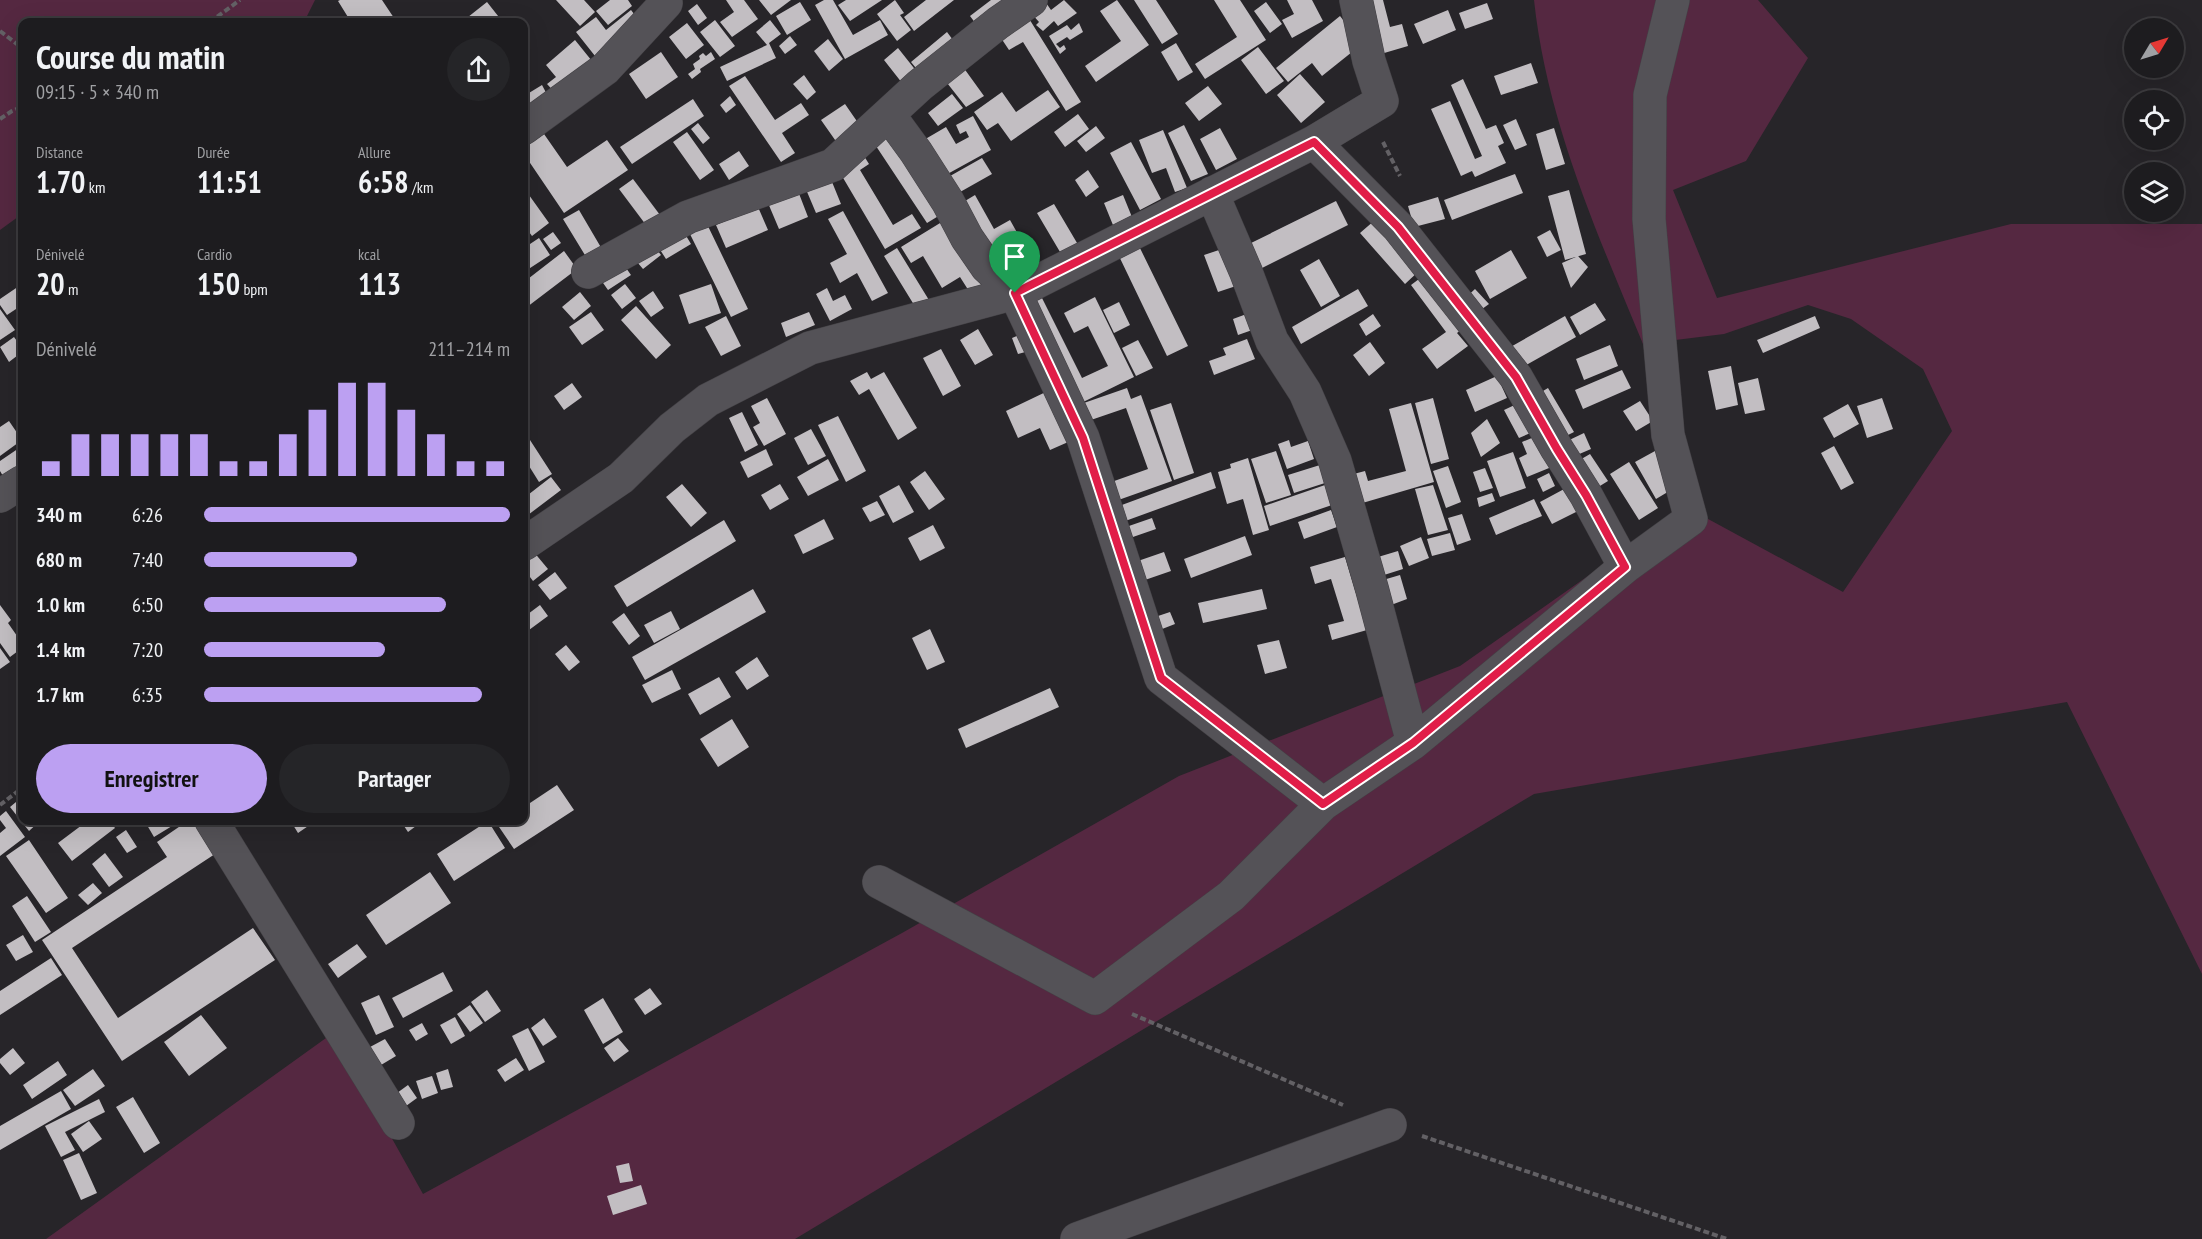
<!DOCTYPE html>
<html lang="fr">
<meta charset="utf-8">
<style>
:root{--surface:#1d1c1f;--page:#252528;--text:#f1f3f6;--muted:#a0a1a4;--line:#3b3a3d;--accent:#bca0f2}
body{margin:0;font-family:"PT Sans Narrow",sans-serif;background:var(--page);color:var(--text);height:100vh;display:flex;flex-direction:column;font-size:22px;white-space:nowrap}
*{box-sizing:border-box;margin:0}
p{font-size:20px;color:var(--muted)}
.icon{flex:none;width:33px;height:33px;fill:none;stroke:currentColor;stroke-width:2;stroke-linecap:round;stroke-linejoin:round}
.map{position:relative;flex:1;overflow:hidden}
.sheet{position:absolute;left:18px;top:18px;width:510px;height:807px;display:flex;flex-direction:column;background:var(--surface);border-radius:12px;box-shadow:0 6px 24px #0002,0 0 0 2px var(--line)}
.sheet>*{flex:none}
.needle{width:39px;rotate:52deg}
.tools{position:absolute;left:2124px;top:18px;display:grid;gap:12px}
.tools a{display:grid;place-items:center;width:60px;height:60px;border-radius:50%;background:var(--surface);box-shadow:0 6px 24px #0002,0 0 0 2px var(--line);font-size:30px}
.pin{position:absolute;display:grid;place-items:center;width:51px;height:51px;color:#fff;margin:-62px -26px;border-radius:50% 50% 50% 0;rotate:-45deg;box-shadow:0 0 6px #0007}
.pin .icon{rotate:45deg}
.round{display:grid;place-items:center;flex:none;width:63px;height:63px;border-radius:32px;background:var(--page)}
.overview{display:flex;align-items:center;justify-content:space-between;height:102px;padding:0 18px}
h1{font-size:33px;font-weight:700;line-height:45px}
.figures{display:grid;grid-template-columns:repeat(3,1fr);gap:9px;height:102px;padding:6px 18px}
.figures div{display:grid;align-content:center}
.figures b{font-size:30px;font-weight:700}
.figures small{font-size:16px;font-weight:400}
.figures p{font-size:16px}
.chart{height:168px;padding:12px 18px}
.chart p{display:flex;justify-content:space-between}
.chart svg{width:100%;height:108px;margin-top:6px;stroke:var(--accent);stroke-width:6}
.cta{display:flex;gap:12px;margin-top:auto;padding:12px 18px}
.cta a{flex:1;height:69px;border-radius:36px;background:var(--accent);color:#111;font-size:24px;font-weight:700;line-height:69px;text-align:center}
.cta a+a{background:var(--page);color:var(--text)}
ul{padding:0 18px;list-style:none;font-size:20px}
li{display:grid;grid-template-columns:96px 72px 1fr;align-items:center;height:45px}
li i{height:15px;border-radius:8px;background:var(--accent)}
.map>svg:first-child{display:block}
.green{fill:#552841}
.building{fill:#c2bec2}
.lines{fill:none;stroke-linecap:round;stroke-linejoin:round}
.street-casing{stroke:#434145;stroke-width:34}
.path{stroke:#636165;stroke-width:4;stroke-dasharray:6 3;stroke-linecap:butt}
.street{stroke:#545257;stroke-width:33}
.route-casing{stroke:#fff;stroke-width:12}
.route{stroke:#e11d48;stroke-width:8}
</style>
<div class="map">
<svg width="2202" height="1239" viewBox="0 0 2202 1239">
<rect width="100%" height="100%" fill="#272529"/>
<path class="green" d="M0 0H315L304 22H22V214L0 230Z
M1534 0H1758L1808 58 1746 161 1673 190 1717 298 2011 224H2202V974L2067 702 1534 794 795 1239H46L333 1033 423 1194 902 933 1179 776 1460 666 1686 507 1843 592 1952 431 1923 369 1851 319 1808 305 1724 334 1643 344C1597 233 1547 121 1534 0Z"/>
<path class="building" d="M340 0H382L394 18 386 22H351L338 1Z
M556 0H584L595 12 580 26Z
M610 0H628L632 6 608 25 596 11Z
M726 0H744L758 19 732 37 720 22 734 12Z
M759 0H791L771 15Z
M824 0H833L853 35 880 20 888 35 845 59 815 5Z
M846 0H882L850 21 838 5Z
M895 0 904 13 900 15 911 30 897 41 877 14Z
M926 0H954L914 31 904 17Z
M991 0H1007L979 28 970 16Z
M1044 0 1051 10 1064 0 1077 13 1058 26 1054 21 1043 31 1036 25 1039 22 1031 13Z
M1117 0 1149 45 1096 82 1085 66 1121 41 1100 11Z
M1134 0H1156L1178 34 1162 44Z
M1214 0H1240L1266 40 1205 79 1195 64 1237 37Z
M1287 0H1312L1323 21 1292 38 1282 20 1294 14Z
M1359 0H1383L1390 27 1402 24 1408 46 1374 56Z
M487 2 502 21 464 22 463 21Z
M800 2 811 20 787 35 776 16Z
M1266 2 1282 24 1270 33 1254 11Z
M1487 3 1493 19 1465 29 1459 13Z
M697 4 707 18 698 25 688 11Z
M631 10 644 27 599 61 576 32 596 17 606 30Z
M1448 10 1456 30 1423 44 1414 24Z
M1340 16 1362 44 1322 76 1312 63 1288 82 1276 68Z
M1028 17 1081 102 1066 111 1023 42 1009 50 999 35Z
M715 20 735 46 720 57 700 32Z
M770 20 781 34 769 43 776 58 727 81 720 67 767 45 756 32Z
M687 23 704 45 686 59 669 37Z
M1079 23 1083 32 1070 40 1067 37 1056 44 1060 48 1064 45 1066 49 1060 54 1049 36 1067 25 1071 30Z
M947 32 956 44 920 73 911 62Z
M790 36 797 45 785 54 779 46Z
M828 39 843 59 829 71 814 51Z
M575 40 596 66 559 97 547 84 556 77 546 65Z
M1176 43 1193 72 1178 81 1161 52Z
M1258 47 1284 81 1266 94 1241 60Z
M898 48 921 77 906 88 884 60Z
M661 52 678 77 646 99 629 74Z
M711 52 715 59 700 69 701 72 692 79 688 74 695 69 693 64 700 59 699 56 703 53 706 56Z
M958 60 984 96 966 107 940 74Z
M1531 63 1538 83 1501 95 1494 76Z
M1300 74 1325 102 1301 123 1277 95Z
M804 75 816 92 807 100 793 84Z
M745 76 775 120 801 103 809 115 782 133 795 153 781 162 729 86Z
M1463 79 1486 129 1496 125 1504 143 1498 146 1506 163 1475 177 1472 171 1461 176 1431 109 1450 101 1475 159 1482 156 1451 85Z
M542 85 551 102 524 118V96Z
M1208 86 1222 104 1199 121 1185 103Z
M1048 90 1060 107 1011 141 998 123 987 130 974 112 1002 92 1016 112Z
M952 94 963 108 938 126 928 113Z
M730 96 736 105 726 113 720 105Z
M693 99 704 116 632 164 620 147Z
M845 104 863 130 840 147 821 120Z
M1078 114 1089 129 1065 147 1054 132Z
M973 116 991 150 942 177 922 141 946 127 956 144 969 137 966 131 960 134 956 125Z
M1516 119 1527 145 1515 150 1503 125Z
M698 123 710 138 703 144 691 129Z
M1184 125 1208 174 1191 181 1168 133Z
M1096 126 1105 138 1086 152 1077 141Z
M1220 128 1237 159 1216 170 1200 139Z
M1554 128 1565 164 1546 170 1536 134Z
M1163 130 1187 188 1175 192 1166 168 1152 173 1139 140Z
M687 132 714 170 700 180 673 142Z
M892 132 945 212 927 223 874 143Z
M544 134 567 167 607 140 628 170 564 213 524 154V148Z
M1131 142 1161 199 1140 210 1110 153Z
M739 151 749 166 729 180 719 164Z
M864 156 869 164 860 170 893 225 912 214 921 228 885 249 839 171Z
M982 158 992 174 953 196 943 180Z
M1088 170 1099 187 1086 197 1075 180Z
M1515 174 1523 193 1452 220 1444 200Z
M830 177 841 204 816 213 805 187Z
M633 179 660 215 646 225 619 189Z
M1569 190 1586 254 1565 260 1548 196Z
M798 191 808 217 779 229 768 203Z
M529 195 549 223 532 236 524 225V198Z
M975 195 994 229 1010 220 1023 243 991 260 960 204Z
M1123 195 1134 222 1115 230 1104 203Z
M1438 197 1445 219 1414 227 1408 206Z
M1336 201 1348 225 1262 268 1249 244Z
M1054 204 1080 248 1063 257 1037 213Z
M758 207 768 230 726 248 716 225Z
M579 210 606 256 591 265 563 219Z
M843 211 888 293 872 301 857 273 840 283 830 263 847 254 828 219Z
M945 220 988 290 974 299 960 277 942 288 923 256 911 263 901 247Z
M1375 220 1420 270 1405 284 1360 233Z
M706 222 748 309 731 317 688 230Z
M682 229 691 244 666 259 657 245Z
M1550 230 1561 250 1547 257 1537 237Z
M553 232 561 243 551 250 543 239Z
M539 238 550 255 524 272V248Z
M651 242 661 255 643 269 632 256Z
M1137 242 1188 346 1167 356 1117 252Z
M897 248 932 305 919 313 884 256Z
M1225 248 1239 285 1218 292 1204 255Z
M1511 250 1527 278 1490 299 1475 271Z
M564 251 577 269 527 307 524 303V282Z
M1578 256 1588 267 1571 288 1562 263Z
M619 258 631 275 608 290 596 273Z
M1319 259 1340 296 1321 307 1300 270Z
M1427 273 1467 325 1457 333 1468 346 1437 369 1422 349 1446 332 1411 285Z
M22 284V305L7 315 0 305V299Z
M625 284 636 298 622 309 611 295Z
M711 284 721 313 689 324 679 295Z
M827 288 833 301 845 295 852 309 830 321 816 294Z
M1358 289 1368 306 1301 344 1292 327Z
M1475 289 1489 304 1471 317 1460 303Z
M653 291 664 308 651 317 639 301Z
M580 292 591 306 574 320 562 307Z
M1041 296 1082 378 1108 366 1088 326 1074 333 1064 313 1095 297 1134 377 1073 407 1023 305Z
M1119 302 1130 325 1114 333 1103 310Z
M1595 303 1606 320 1580 335 1570 317Z
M636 306 671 345 656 359 621 320Z
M0 309 15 330 0 340Z
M591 312 604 330 582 345 569 327Z
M809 312 815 325 786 337 781 323Z
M1252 312 1258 328 1238 335 1233 319Z
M1373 314 1381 326 1366 336 1359 324Z
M726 316 741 346 721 356 705 327Z
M1565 316 1576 337 1519 369 1507 349Z
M1815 316 1820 328 1763 353 1757 340Z
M978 329 993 355 975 365 960 340Z
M1022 334 1029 351 1018 354 1012 338Z
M14 337 22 348V352L9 362 0 347Z
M1247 339 1255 359 1214 375 1209 361 1226 355 1223 348Z
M1138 340 1153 368 1136 376 1122 348Z
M1370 342 1385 363 1369 376 1353 355Z
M1610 345 1618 366 1584 380 1576 359Z
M941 349 961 386 943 396 923 358Z
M1731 366 1738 405 1716 410 1708 371Z
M1622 370 1631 388 1583 409 1575 390Z
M867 372 871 379 884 372 917 428 898 440 869 389 859 395 850 381Z
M1497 376 1507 398 1475 412 1466 390Z
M1758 378 1765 410 1745 414 1738 383Z
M572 383 582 397 564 410 554 396Z
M1127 388 1131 399 1141 395 1172 481 1110 503 1103 485 1148 469 1126 408 1088 421 1081 404Z
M1548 388 1574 432 1562 438 1538 394Z
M1052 389 1075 439 1050 450 1040 428 1018 438 1006 411Z
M767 398 786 434 764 446 753 427 760 423 751 406Z
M1433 398 1449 459 1431 464 1415 403Z
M1882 398 1893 429 1867 438 1857 406Z
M1640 401 1653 421 1636 431 1623 411Z
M1521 402 1535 431 1519 438 1504 410Z
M1171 403 1194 473 1174 480 1150 410Z
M1411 403 1434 482 1359 504 1350 475 1365 471 1368 481 1406 471 1389 409Z
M1848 404 1859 424 1834 438 1823 418Z
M742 412 758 445 745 452 729 418Z
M838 416 866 471 846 482 818 425Z
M1487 419 1500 443 1481 457 1471 433Z
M9 421 22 440 0 456V427Z
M811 429 826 456 808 465 794 438Z
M1584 433 1591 449 1570 458 1563 443Z
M1539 435 1554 466 1527 477 1519 458 1527 454 1522 442Z
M530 440 552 474 539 482 524 458V444Z
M1289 440 1291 447 1308 441 1314 459 1287 469 1278 444Z
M22 446V470L6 481 0 471V461Z
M1834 446 1854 483 1841 490 1821 453Z
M766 449 773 465 748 478 740 462Z
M1276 451 1291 495 1266 503 1251 459Z
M1655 451 1676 487 1656 499 1635 462Z
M1513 452 1526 488 1500 497 1487 461Z
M1590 454 1608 481 1595 489 1578 461Z
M1248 458 1269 530 1253 535 1243 499 1227 504 1218 472 1231 468 1230 464Z
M828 459 839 480 808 496 797 477Z
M1629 462 1658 508 1639 520 1610 474Z
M1320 465 1325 483 1294 493 1288 475Z
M1448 466 1461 502 1446 508 1433 471Z
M1485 468 1493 488 1480 492 1473 472Z
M925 471 945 499 929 510 910 482Z
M1211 472 1216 488 1117 524 1111 509Z
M1549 473 1555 486 1543 492 1537 479Z
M551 477 561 490 524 518V498Z
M682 484 707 513 691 527 666 497Z
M780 484 789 499 770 510 761 495Z
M899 485 914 512 893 523 879 496Z
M1325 485 1332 505 1270 526 1264 506Z
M1433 485 1448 530 1428 535 1415 489Z
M1566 488 1578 511 1552 524 1540 502Z
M1492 493 1495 501 1479 507 1477 498Z
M1534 499 1542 516 1496 535 1489 518Z
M877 501 885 515 870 522 862 508Z
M1331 510 1337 527 1304 539 1298 522Z
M1462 514 1471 540 1457 545 1448 518Z
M1152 518 1156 529 1130 538 1126 527Z
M824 519 834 539 803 554 794 535Z
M724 520 736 541 627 607 614 586Z
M933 525 945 548 920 561 908 538Z
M1450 533 1455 550 1432 556 1427 539Z
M1245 536 1252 555 1191 578 1184 559Z
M1421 537 1429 558 1409 566 1400 546Z
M533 551 548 569 533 581 524 569V559Z
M1398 551 1403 569 1384 575 1378 557Z
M1164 552 1171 571 1142 581 1135 562Z
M1345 557 1367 630 1332 640 1328 625 1344 621 1331 579 1315 584 1310 567Z
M555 572 567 588 550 600 538 585Z
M1400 575 1407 599 1391 605 1383 580Z
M753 589 766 612 645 680 632 657Z
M1262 589 1267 609 1203 623 1198 603Z
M0 605 11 620 8 623 22 643V648L10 657 0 643Z
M540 605 548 616 529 630 524 623V617Z
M671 611 680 629 654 643 644 625Z
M1170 612 1175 624 1157 631 1152 618Z
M624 613 640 636 629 645 612 622Z
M930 629 945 662 927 670 912 638Z
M1279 640 1287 668 1265 674 1257 645Z
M566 645 580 662 569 671 555 654Z
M0 648 10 662 0 669Z
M757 657 769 676 747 690 735 672Z
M672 670 681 689 652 703 642 685Z
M719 677 731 697 700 715 688 694Z
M1050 688 1059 707 966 748 958 729Z
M732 719 749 747 718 767 700 739Z
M557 785 574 810 514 849 497 824 503 820H524V807Z
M22 797V820H41L29 831 10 807Z
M6 811 25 837 0 856V833L6 828 0 820V816Z
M78 820H109L115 828 72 861 58 843 82 825Z
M144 820H176L177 823 154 837Z
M189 820H193L215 854 72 948 118 1018 253 928 275 960 122 1061 42 940 167 857 157 842Z
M290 820H317L298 833Z
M400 820H424L408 832Z
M488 821 505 848 454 881 437 854Z
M126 830 137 847 127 853 116 837Z
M29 840 68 898 46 913 6 856Z
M105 853 123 877 109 887 92 864Z
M430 872 451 903 386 945 366 915Z
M93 883 102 893 88 905 78 895Z
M27 896 51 932 35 942 12 906Z
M23 935 33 952 16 961 6 945Z
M357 944 367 957 338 978 328 964Z
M51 958 62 975 0 1015V991Z
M443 972 453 991 403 1018 392 998Z
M650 988 662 1004 645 1015 634 999Z
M487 990 501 1011 485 1022 471 1002Z
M379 995 394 1027 376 1035 361 1003Z
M603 998 623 1032 603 1044 584 1010Z
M470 1005 483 1023 470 1032 457 1014Z
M201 1015 227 1048 189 1076 164 1042Z
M455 1017 465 1036 451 1044 440 1025Z
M544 1018 557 1037 543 1046 531 1028Z
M422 1023 428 1034 416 1041 409 1030Z
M528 1028 545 1062 529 1071 512 1036Z
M618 1038 629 1051 614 1062 604 1048Z
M385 1039 396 1056 381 1065 370 1047Z
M13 1048 25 1063 10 1075 0 1063V1059Z
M516 1058 524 1070 505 1082 497 1070Z
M58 1061 67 1075 32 1099 23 1085Z
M93 1069 105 1086 75 1106 63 1090Z
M448 1069 453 1087 441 1090 436 1073Z
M432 1076 438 1093 422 1099 416 1081Z
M408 1085 417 1098 406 1106 397 1093Z
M61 1091 71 1109 0 1150V1126Z
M133 1097 160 1143 144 1153 116 1107Z
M99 1099 105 1112 65 1132 75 1150 61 1157 45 1126Z
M89 1121 102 1139 83 1152 71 1134Z
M79 1153 97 1193 81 1200 63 1160Z
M629 1163 633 1181 620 1183 616 1166Z
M641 1185 647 1204 613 1215 607 1196Z"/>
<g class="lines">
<g class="street-casing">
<path id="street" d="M889 115 916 152 948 202 967 238 987 267 1015 293 1083 438 1161 678 1323 804
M524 128 605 69 666 3 664 0
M1314 142 1398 227 1516 377 1557 449 1586 495 1625 567
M1212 193 1246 272 1272 341 1305 392 1335 461 1372 589 1413 743
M588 272 688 217 833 165 920 85 998 23 1031 0
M0 496 22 482
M524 544 621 478 672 428 708 400 810 348 1015 293 1314 142 1382 101 1369 61 1356 0
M211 820 398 1123
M879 882 1095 998 1231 896 1323 804 1413 743 1625 567 1691 519 1668 435 1649 219 1650 95 1673 0
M1077 1239 1390 1125"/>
</g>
<path class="path" d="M210 22 240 0
M0 31 22 48
M0 119 12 111 22 107
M1383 142 1400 176
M0 805 22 788
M1132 1014 1343 1105
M1422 1136 1727 1239"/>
<use href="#street" class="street"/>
</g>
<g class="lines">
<g class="route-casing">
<path id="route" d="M1314 142 1398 227 1516 377 1557 449 1586 495 1625 567 1413 743 1323 804 1161 678 1083 438 1015 293Z"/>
</g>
<use href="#route" class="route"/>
</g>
</svg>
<div class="tools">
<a><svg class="needle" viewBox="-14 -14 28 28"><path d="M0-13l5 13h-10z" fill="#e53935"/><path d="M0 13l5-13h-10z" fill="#a0a1a4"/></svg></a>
<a><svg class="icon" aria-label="locate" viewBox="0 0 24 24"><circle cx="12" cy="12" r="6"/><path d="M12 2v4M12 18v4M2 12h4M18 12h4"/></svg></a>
<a><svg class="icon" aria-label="layers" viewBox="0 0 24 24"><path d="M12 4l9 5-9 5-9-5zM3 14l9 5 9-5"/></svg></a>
</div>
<div class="pin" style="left:1015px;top:293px;background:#1e9e55"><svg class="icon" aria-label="arrive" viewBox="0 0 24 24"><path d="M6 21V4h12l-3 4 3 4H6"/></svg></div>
<section class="sheet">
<div class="overview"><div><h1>Course du matin</h1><p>09:15 · 5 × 340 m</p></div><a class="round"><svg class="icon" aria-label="share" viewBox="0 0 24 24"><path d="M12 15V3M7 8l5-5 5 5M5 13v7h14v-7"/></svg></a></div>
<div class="figures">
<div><p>Distance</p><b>1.70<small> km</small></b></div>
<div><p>Durée</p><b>11:51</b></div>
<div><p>Allure</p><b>6:58<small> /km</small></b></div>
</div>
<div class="figures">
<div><p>Dénivelé</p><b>20<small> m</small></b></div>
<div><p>Cardio</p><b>150<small> bpm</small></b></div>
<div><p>kcal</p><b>113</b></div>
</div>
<div class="chart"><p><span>Dénivelé</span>211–214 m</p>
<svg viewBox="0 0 160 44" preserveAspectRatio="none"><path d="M5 44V38M15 44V27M25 44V27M35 44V27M45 44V27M55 44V27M65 44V38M75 44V38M85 44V27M95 44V17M105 44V6M115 44V6M125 44V17M135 44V27M145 44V38M155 44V38"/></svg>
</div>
<ul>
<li><b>340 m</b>6:26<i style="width:100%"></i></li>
<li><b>680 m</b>7:40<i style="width:50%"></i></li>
<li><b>1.0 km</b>6:50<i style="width:79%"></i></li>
<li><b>1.4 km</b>7:20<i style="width:59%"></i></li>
<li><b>1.7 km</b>6:35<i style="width:91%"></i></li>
</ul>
<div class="cta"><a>Enregistrer</a><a>Partager</a></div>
</section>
</div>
